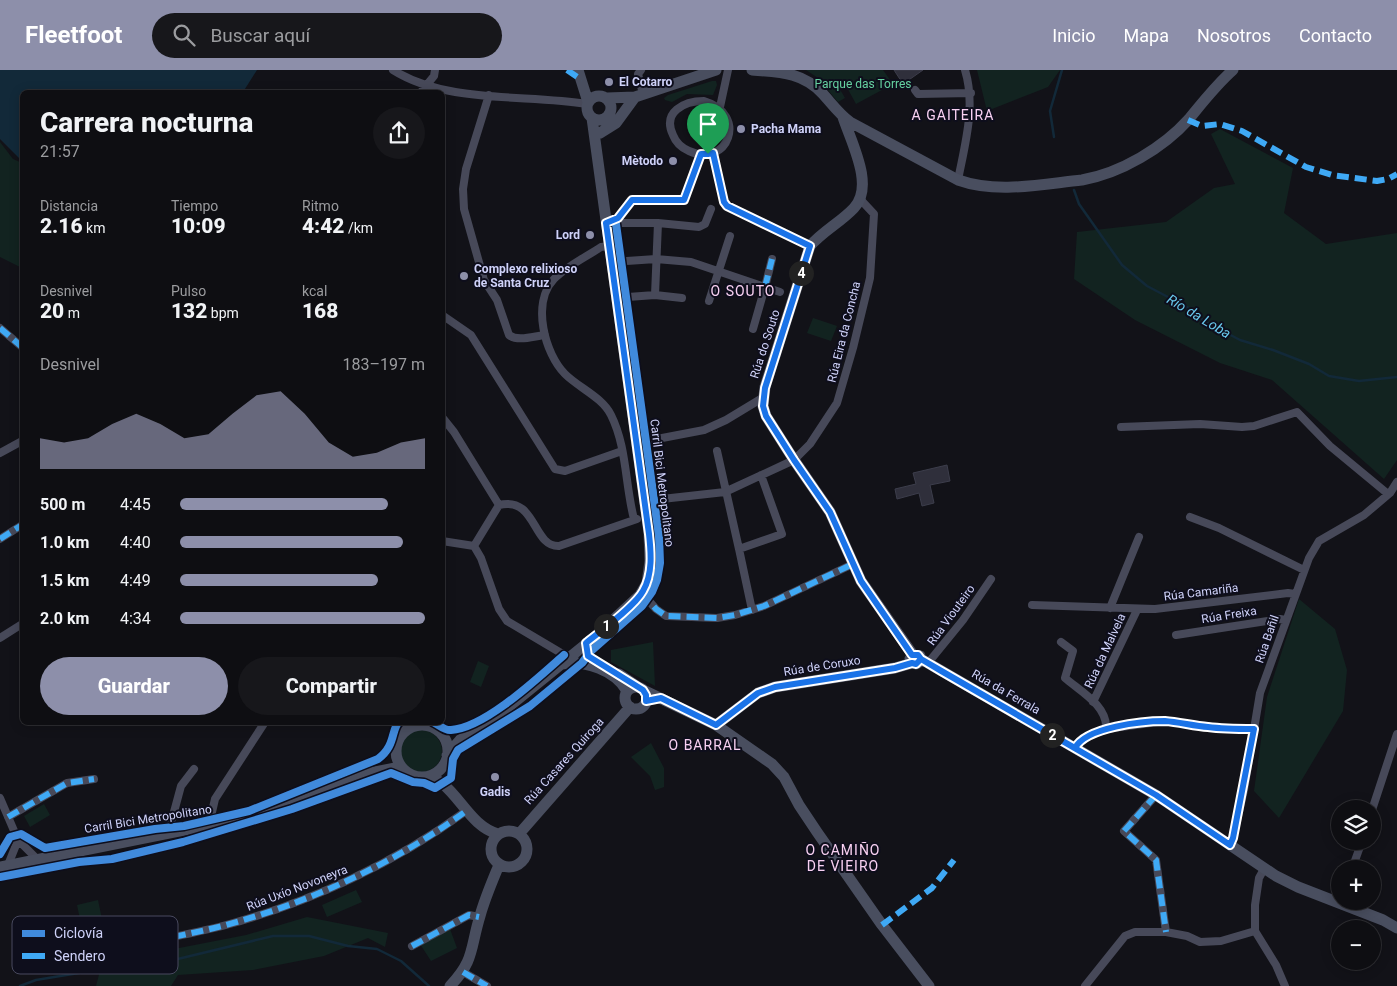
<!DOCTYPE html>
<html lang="es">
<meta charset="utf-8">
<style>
:root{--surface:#0e0e12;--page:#17171b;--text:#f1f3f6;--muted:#9b9c9f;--line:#2e2e32;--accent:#8d8faa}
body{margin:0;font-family:Roboto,sans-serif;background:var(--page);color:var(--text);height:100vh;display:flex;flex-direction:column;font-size:19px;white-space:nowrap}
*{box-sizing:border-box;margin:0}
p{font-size:16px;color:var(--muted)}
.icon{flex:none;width:28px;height:28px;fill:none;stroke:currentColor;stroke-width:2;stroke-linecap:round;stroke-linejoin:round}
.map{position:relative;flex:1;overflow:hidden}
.side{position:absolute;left:20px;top:20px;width:425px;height:635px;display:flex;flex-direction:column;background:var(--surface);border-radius:8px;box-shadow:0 2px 12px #0003,0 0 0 1px var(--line)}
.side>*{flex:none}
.controls{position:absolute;left:1331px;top:730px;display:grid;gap:10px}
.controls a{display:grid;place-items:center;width:50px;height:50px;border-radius:50%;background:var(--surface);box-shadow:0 2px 12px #0003,0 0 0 1px var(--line);font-size:25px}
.pin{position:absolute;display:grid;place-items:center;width:42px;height:42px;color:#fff;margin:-51px -21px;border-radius:50% 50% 50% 0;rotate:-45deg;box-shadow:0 0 5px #0007}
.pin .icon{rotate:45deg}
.km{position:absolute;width:25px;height:25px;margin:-12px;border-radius:50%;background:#222;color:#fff;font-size:14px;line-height:25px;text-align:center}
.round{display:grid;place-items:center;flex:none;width:52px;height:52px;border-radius:26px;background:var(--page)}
.summary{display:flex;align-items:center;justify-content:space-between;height:85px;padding:0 20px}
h1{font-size:28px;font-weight:800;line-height:38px}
.figures{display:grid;grid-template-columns:repeat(3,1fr);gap:8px;height:85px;padding:5px 20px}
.figures div{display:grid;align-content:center}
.figures b{font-size:21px;font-weight:800}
.figures small{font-size:14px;font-weight:400}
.figures p{font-size:14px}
.chart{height:140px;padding:10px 20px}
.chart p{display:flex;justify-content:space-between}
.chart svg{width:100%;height:90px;margin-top:5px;fill:var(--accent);opacity:.7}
.action{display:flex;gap:10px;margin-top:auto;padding:10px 20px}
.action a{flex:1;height:58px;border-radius:30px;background:var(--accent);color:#fff;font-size:20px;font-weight:800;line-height:58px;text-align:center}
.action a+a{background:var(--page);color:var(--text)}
ul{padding:0 20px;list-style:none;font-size:16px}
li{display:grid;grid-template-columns:80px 60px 1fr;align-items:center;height:38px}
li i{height:12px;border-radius:6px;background:var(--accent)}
header{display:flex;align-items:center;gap:30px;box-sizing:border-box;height:70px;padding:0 25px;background:var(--accent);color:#fff}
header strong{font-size:24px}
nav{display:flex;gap:28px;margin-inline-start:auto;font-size:18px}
.search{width:350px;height:45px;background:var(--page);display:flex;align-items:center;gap:12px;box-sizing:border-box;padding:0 18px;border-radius:28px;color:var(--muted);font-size:19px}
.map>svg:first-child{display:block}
.green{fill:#122320}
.water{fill:#122939}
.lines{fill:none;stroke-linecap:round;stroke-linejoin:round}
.stream{stroke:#122939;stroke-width:2.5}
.building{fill:#2f2f3b;stroke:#3c3d4b}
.street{stroke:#474959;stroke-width:8}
.secondary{stroke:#494e5f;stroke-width:11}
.quiet{stroke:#3fa9f5;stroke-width:6;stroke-dasharray:12 6;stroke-linecap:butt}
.cycleway-casing{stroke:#0e0e1c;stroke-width:11}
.cycleway{stroke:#408adc;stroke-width:8}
.route-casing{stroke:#fff;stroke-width:10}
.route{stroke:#1a73e8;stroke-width:6}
.poi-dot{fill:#8d8faa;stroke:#0e0e1c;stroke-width:2}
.labels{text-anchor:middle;stroke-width:4;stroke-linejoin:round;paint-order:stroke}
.poi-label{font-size:12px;font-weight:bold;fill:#cfd2f9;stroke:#0e0e1c;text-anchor:start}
.park-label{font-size:12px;fill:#65d0a1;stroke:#0e0e1c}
.street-label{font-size:12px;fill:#cfd2f9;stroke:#0e0e1c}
.neighbourhood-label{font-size:14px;letter-spacing:1px;fill:#f9d1f2;stroke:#0e0e1c}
.water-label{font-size:14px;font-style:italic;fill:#69c9ed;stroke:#0e0e1c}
.key{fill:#0e0e1c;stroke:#48495e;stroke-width:1}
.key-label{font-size:14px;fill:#cfd2f9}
</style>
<header>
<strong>Fleetfoot</strong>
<div class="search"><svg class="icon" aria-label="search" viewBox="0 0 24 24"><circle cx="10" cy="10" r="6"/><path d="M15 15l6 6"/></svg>Buscar aquí</div>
<nav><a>Inicio</a><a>Mapa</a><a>Nosotros</a><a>Contacto</a></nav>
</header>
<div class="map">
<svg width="1397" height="916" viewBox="0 0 1397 916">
<rect width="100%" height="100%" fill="#121218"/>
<path class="green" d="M806 0H883L893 14 856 34 844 12 838 16 845 28 838 32 818 8Z
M977 0H1060L1048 17 987 41Z
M712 11H716L717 15 713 25 687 24 672 32 665 30 664 28 668 25Z
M1220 59 1293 98 1284 143 1326 174 1397 163V390L1384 409 1272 310 1220 293 1135 250 1074 209 1077 162 1166 152 1214 118 1235 114 1211 64Z
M0 72 13 89 22 93V198L0 187Z
M813 248 837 256 831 271 807 263Z
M1299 529 1335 559 1347 600 1343 641 1279 748 1254 721 1267 627Z
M653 572 655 616 611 592V580Z
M478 591 489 596 481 617 470 612Z
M400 681a21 21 0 1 1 42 0a21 21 0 1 1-42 0Z
M651 673 664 698V717L655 720 650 706 631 687Z
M44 734 50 745 30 757 24 746Z
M356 820 362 832 327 847 322 835Z
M98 830 107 873 86 878 77 835Z
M307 847 388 863 385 877 368 868 324 886 253 900 178 905 171 916H96L102 893 246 865Z
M450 859 457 878 431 891 420 874Z"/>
<path class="water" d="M0 0H257L243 22H22V91L0 69Z"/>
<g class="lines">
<path class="stream" d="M1054 67 1050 41 1062 0
M1074 120 1079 134 1122 195 1147 216 1187 237 1204 251 1240 270 1273 280 1309 294 1329 306 1359 311 1397 307
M20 916 36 910 103 899 157 894 273 866H309L348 876 377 879 401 891 429 916"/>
</g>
<path class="building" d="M894 0H923L903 14Z
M947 395 950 411 930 415 934 433 922 436 919 423 897 429 895 419 916 414 913 403Z"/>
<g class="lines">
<path class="street" d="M393 0C447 34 525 24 587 34
M641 0 638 4 643 24
M915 20 918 24 971 23
M421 22 434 6 435 0
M489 25 466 99 463 119 464 139 484 210 497 230 509 265C518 272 534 266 545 265
M704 31C749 44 728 99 689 81 682 78 676 73 673 65 662 42 684 31 704 31Z
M720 37 728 0
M713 83 724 132 727 136 810 176
M958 110C965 74 976 36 965 0
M606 153 618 148 632 131 684 130 701 84
M607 153H658L699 157 705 154 711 139
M609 176 601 177C586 187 567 196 554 209 531 233 545 284 565 304 579 318 602 327 611 345 627 377 625 415 634 449
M772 189 765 217 780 222
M612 192 656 189 691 192 765 217 753 259
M655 225 658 153
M628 227 655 225 682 228
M709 231 730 166
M442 245 471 265 555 399 565 401 622 381
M0 258 22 277
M442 347 454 362 499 435C537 426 532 477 559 476L637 449
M1121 357 1200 354 1242 357 1254 356 1297 342 1330 376 1388 424
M636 373 704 360 726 350 764 327
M717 381 739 479 782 464 761 405
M0 383 22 371
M644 431 725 422 794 390 810 374 837 333 853 278 870 208 874 144 860 129
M1190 447 1219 458 1304 500
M0 469 22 455
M442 471 474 476
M474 476 481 488 499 539 507 551 561 583 571 586
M474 476 499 435
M739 479 752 540
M642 523 656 539 666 546 717 548 735 545 764 536 853 494
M1032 535 1155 539 1288 523 1295 524
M1110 538 1139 467
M1176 565 1280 549 1285 550
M0 568 22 554
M1061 572 1073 581 1065 608C1080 621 1108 636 1106 659L1083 668 1075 678
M928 593 963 550 991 509
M1093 632 1137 540
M402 652 408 659
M1106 659 1165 651 1208 657 1254 659
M1156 725 1124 761 1156 790 1166 862
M0 728 18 770 38 790
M1372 740 1397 664
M8 747 67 713 94 709
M209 755 215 729 265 652
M172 763 171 753 181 716 194 699
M1230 775 1233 768 1244 720 1260 623 1309 488 1319 471 1364 445 1390 423 1397 412
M8 795 18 770
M1264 799 1259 808 1255 835V861L1276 895 1285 916
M1352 799 1362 771
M412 876 469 845 479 847
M121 878C156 870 192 864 226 855 311 832 395 793 466 741
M463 902 487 916
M1085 916 1125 866 1135 862H1166L1187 866 1200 872 1221 871 1255 861"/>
<path class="secondary" d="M578 0 588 32
M752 0C779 2 803 2 823 24 832 34 839 44 850 52L958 110C997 124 1042 114 1082 110 1121 103 1163 78 1189 49 1203 32 1216 15 1233 0
M587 38a12 12 0 1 1 24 0a12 12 0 1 1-24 0Z
M607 28 635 27 716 0
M843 47C851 72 875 116 854 138 841 152 823 161 810 176L765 317 763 336 766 346 794 390 830 442 861 511 913 585
M600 63 616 53 635 27
M921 589 1156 725 1276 806 1298 817 1383 850 1397 858
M562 594C585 590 615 600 627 621
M619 604 638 617
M625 628a11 11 0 1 1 22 0a11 11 0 1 1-22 0Z
M643 620 716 655 772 694 784 707 799 735 817 762 882 855 929 916
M716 655 758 623 775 617 895 598 912 593 916 594 921 591 920 586 913 585 910 589 912 593
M396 681a26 26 0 1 1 52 0a26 26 0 1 1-52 0Z
M447 685 460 670 491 651 596 566 640 525 647 513 650 491 649 463 592 48
M430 706C434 709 440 711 443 714 462 730 473 757 498 764
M491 779a18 18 0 1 1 36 0a18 18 0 1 1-36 0Z
M519 764 630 637
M0 797 209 755 284 735 360 705 400 697
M450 916C475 890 470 878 480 846 485 828 492 812 499 795"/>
<path class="quiet" d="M567 0 582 10
M1188 50 1202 56 1220 54 1242 61 1306 97 1332 105 1377 111 1388 109 1397 104
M765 217 772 189
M0 258 22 277
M0 469 22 455
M642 523 656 539 666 546 717 548 735 545 764 536 853 494
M1156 725 1124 761 1156 790 1166 862
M8 747 67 713 94 709
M882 855 932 818 954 790
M412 876 469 845 479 847
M121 878C156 870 192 864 226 855 311 832 395 793 466 741
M463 902 487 916"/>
<g class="cycleway-casing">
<path id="cycleway" d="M433 652C439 655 445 661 451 660 485 658 539 607 564 585
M0 784 10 767 21 764 45 778 155 759 184 756 249 741 378 689C396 676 391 659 399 652
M0 807 79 792 112 789 183 772 292 739 391 703 413 712 424 713 435 718 451 708 453 689 458 680 530 636 582 593 591 581 642 536 652 522 657 510 660 493 659 466 616 154"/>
</g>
<use href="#cycleway" class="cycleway"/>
</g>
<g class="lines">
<g class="route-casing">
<path id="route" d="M708 84H701L684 130H632L618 148 606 153 649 464C651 482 653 504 643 521 635 536 601 561 586 573L588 586 643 620 646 625V631L661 628 716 655 758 623 775 617 895 598 912 593 916 594 921 589 941 601 1156 725 1230 775 1233 768 1254 659C1239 659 1223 659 1208 657 1194 656 1179 652 1165 651 1143 651 1086 657 1075 678L921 589 918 585H912L861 511 830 442 794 390 766 346 763 336 765 318 810 176 727 136 724 132 713 83 708 84"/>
</g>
<use href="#route" class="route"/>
</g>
<g class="poi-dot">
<circle cx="609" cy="12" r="5"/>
<circle cx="741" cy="59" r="5"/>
<circle cx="673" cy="91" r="5"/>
<circle cx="590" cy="165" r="5"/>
<circle cx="464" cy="206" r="5"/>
<circle cx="495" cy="707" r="5"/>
</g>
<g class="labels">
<g class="poi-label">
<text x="619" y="16">El Cotarro</text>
<text x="751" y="63">Pacha Mama</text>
<text x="663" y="95" text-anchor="end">Mètodo</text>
<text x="580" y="169" text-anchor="end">Lord</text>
<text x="474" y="203">Complexo relixioso<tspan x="474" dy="14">de Santa Cruz</tspan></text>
<text x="495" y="726" text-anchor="middle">Gadis</text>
</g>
<g class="park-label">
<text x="863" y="18">Parque das Torres</text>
</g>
<g class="street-label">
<text transform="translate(844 262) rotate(-76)" y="4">Rúa Eira da Concha</text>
<text transform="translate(765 274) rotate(-72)" y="4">Rúa do Souto</text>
<text transform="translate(662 413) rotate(83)" y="4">Carril Bici Metropolitano</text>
<text transform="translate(1201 522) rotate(-7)" y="4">Rúa Camariña</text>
<text transform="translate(951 545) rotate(-54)" y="4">Rúa Viouteiro</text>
<text transform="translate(1229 545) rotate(-9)" y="4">Rúa Freixa</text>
<text transform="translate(1267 569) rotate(-71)" y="4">Rúa Bañil</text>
<text transform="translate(1105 581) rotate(-65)" y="4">Rúa da Malvela</text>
<text transform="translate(822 596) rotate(-9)" y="4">Rúa de Coruxo</text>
<text transform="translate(1006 622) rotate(30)" y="4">Rúa da Ferrala</text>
<text transform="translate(564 691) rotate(-48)" y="4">Rúa Casares Quiroga</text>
<text transform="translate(148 749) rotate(-9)" y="4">Carril Bici Metropolitano</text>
<text transform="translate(297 818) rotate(-21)" y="4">Rúa Uxío Novoneyra</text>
</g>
<g class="neighbourhood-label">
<text x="953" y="50">A GAITEIRA</text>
<text x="743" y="226">O SOUTO</text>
<text x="705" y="680">O BARRAL</text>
<text x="843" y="785">O CAMIÑO<tspan x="843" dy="16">DE VIEIRO</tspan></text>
</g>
<g class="water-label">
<text transform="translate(1199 246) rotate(31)" y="5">Río da Loba</text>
</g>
</g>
<rect x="12" y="846" width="166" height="58" rx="8" class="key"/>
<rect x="22" y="860" width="23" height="7" fill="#408adc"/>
<rect x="22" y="883" width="23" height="6" fill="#3fa9f5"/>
<g class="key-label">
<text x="54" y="868">Ciclovía</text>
<text x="54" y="891">Sendero</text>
</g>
</svg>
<div class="controls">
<a><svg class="icon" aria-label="layers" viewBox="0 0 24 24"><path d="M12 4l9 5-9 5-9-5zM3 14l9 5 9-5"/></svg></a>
<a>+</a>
<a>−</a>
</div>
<div class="pin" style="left:708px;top:84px;background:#1e9e55"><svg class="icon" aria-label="arrive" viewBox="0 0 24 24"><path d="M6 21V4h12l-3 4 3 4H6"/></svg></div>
<b class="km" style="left:606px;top:556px">1</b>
<b class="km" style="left:1052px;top:665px">2</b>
<b class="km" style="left:801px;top:203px">4</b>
<section class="side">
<div class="summary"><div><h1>Carrera nocturna</h1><p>21:57</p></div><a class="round"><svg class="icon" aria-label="share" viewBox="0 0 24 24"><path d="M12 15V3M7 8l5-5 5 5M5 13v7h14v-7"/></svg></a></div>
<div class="figures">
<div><p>Distancia</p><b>2.16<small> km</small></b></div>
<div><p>Tiempo</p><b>10:09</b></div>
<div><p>Ritmo</p><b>4:42<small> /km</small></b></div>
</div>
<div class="figures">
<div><p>Desnivel</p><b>20<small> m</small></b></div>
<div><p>Pulso</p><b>132<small> bpm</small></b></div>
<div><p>kcal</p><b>168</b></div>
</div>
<div class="chart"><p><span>Desnivel</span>183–197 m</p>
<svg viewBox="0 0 160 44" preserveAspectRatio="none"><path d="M0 44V29L10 31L20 29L30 22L40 17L50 22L60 29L70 27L80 17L90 8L100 6L110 17L120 31L130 38L140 36L150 31L160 29V44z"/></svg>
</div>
<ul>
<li><b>500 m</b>4:45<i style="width:85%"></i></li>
<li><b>1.0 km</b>4:40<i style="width:91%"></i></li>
<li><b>1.5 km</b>4:49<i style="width:81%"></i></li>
<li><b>2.0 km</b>4:34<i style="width:100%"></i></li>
</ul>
<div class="action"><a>Guardar</a><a>Compartir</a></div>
</section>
</div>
